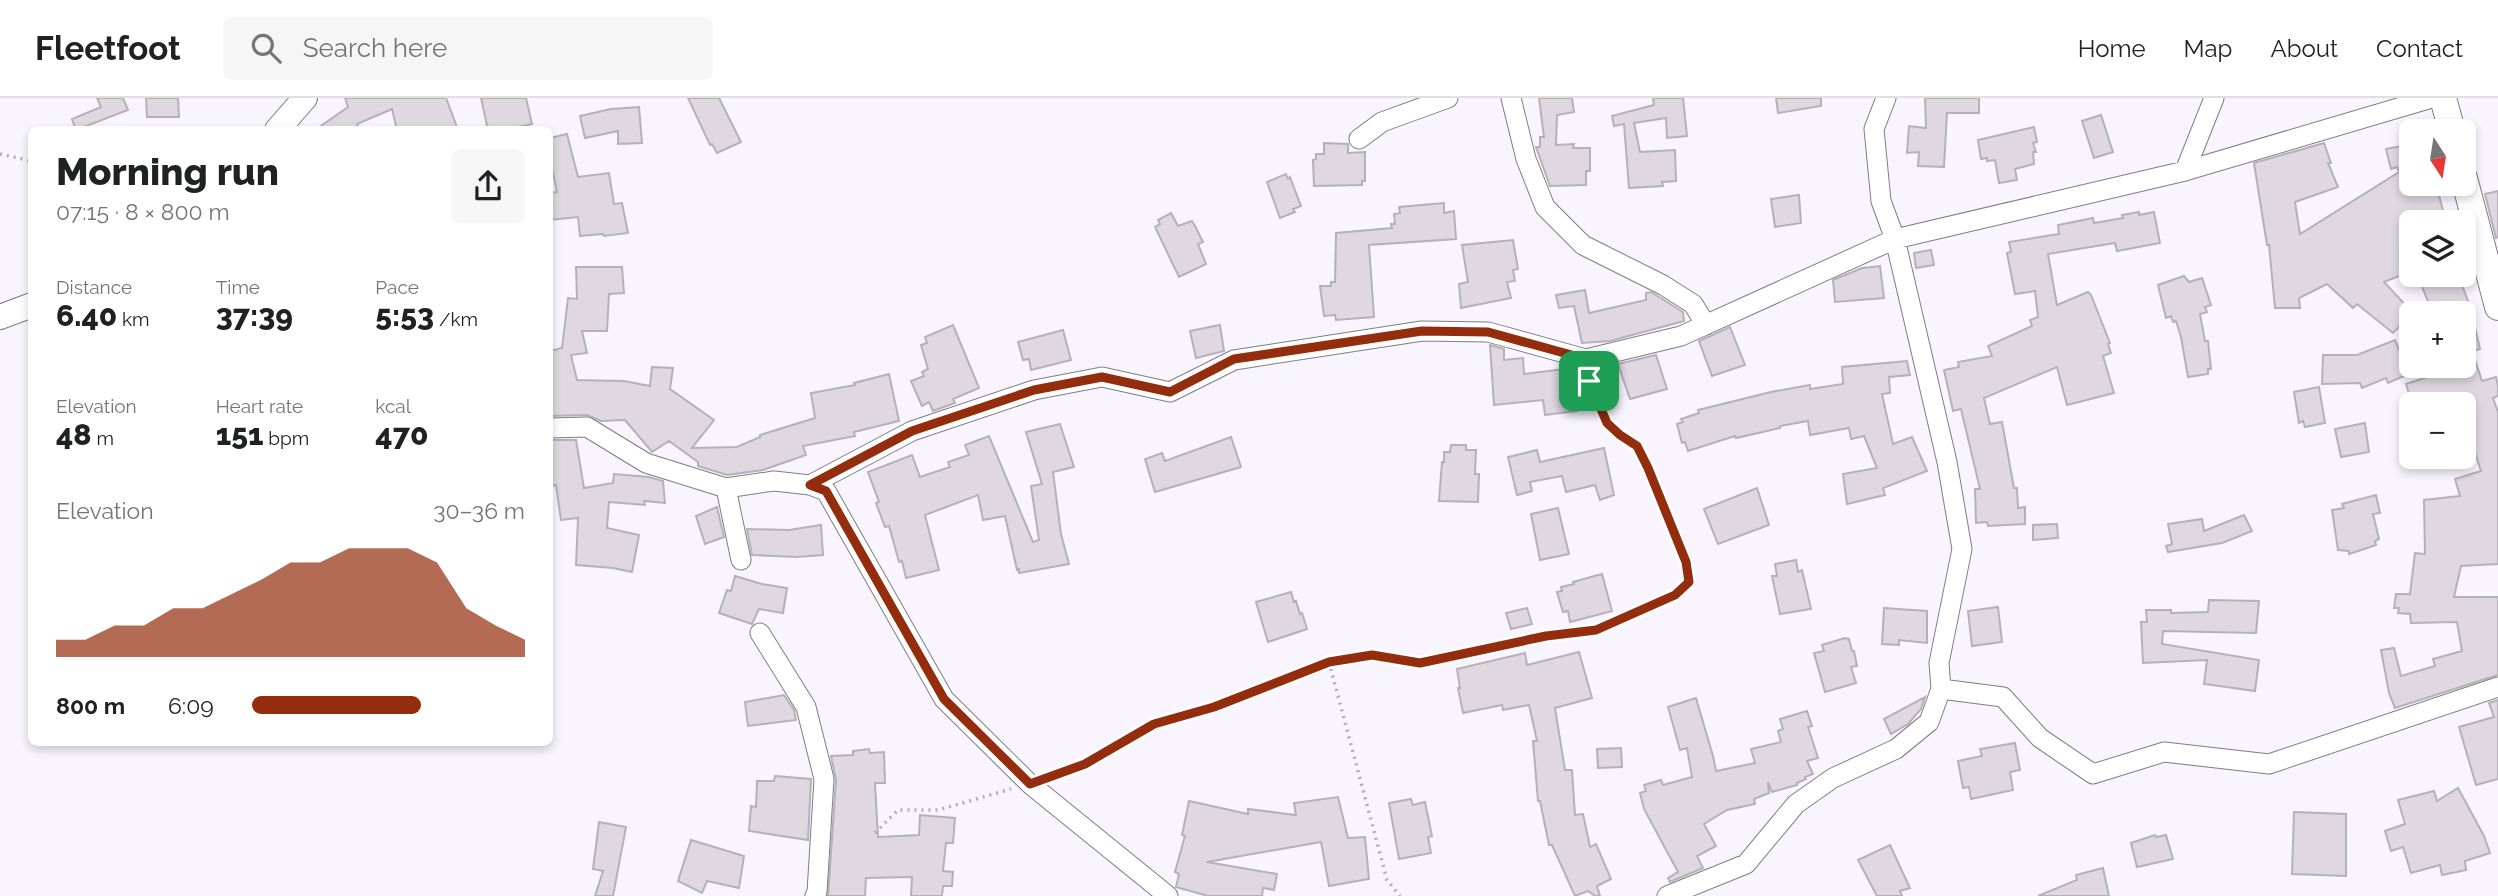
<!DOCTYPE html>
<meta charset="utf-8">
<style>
:root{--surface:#fff;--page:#f6f6f6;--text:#202124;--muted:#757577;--line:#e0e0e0;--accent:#942d0d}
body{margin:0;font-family:Raleway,sans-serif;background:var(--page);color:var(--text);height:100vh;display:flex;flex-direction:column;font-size:26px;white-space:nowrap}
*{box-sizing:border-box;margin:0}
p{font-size:23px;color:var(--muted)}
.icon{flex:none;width:38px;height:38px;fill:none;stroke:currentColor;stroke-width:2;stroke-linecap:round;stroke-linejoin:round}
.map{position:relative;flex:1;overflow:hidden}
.panel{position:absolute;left:28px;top:28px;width:525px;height:620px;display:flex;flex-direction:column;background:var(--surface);border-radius:10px;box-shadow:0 4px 10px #0003}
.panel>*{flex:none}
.needle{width:46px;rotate:168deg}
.fabs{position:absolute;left:2399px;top:21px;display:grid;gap:14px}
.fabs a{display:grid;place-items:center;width:77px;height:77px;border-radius:10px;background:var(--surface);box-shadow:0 4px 10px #0003;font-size:35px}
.pin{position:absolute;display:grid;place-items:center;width:60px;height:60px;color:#fff;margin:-30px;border-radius:14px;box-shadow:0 4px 10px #0006}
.round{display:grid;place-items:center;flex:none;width:74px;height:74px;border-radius:10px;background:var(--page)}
.summary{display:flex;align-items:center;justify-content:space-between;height:119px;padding:0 28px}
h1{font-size:38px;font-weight:800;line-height:52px}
.stats{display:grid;grid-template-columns:repeat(3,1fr);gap:10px;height:119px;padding:7px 28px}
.stats div{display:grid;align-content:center}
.stats b{font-size:30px;font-weight:800}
.stats small{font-size:19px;font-weight:400}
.stats p{font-size:19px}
.chart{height:196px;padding:14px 28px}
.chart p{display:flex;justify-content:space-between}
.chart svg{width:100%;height:126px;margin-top:7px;fill:var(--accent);opacity:.7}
ul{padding:0 28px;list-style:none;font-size:23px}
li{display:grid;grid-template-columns:112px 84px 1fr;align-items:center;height:52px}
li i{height:18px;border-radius:9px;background:var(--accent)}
header{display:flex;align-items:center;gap:42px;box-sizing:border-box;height:98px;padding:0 35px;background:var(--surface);border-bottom:2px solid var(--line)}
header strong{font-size:33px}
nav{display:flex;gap:38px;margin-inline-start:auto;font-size:24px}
.search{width:490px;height:63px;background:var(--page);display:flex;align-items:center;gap:18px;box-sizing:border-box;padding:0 24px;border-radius:10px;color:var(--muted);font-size:26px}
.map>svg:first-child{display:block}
.building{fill:#dfd8e1;stroke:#b7b0b8;stroke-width:2}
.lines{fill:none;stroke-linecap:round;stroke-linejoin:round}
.minor-casing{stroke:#7f7c85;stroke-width:21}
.tertiary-casing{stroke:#7f7c85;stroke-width:26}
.secondary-casing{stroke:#7f7c85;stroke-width:28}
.path{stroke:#b0adb5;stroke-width:3.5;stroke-dasharray:2 5;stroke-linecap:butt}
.minor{stroke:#fff;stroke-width:19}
.tertiary{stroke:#fff;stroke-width:24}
.secondary{stroke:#fff;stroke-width:26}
.route-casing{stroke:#fff;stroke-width:14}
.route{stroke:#942d0d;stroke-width:9}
</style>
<header>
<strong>Fleetfoot</strong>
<div class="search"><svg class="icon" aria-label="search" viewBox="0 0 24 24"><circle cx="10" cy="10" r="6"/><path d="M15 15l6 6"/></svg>Search here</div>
<nav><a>Home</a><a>Map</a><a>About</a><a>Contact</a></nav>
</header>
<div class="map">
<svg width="2498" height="798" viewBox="0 0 2498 798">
<rect width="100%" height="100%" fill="#f9f5ff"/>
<path class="building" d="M97 0H123L128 12 76 32 72 21 101 9Z
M146 0H178L179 19H147Z
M345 0H446L458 32H397L392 11 357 26 360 32H315L348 9Z
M481 0H526L532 26 518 29V32H488Z
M688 0H719L741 44 717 55 712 46 710 47Z
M1539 0H1572L1574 14 1557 17 1556 47 1574 46 1573 50H1590V73H1586V87L1550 88 1536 49H1540V39H1544Z
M1653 0H1683L1687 38 1667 40 1666 20 1634 25 1640 54 1675 52 1676 83 1662 84 1663 88 1629 90 1624 26 1614 28 1612 18 1654 7Z
M1776 0H1821V8L1778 15Z
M1925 0H1979V15H1947L1944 69 1918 68 1919 54 1907 55 1909 28 1926 30Z
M639 9 642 45 618 46V33L585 40 580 18 611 11Z
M2101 17 2113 54 2094 60 2082 23Z
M2034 29 2037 44 2033 45 2036 54H2033L2034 66 2015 71 2017 82 1999 85 1995 62 1987 63V60L1981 61 1978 42Z
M567 36 578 79 609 75 614 106 622 105 628 135 604 138 603 136 580 138 578 119 550 122V95L557 94 550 61V40Z
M1324 45 1348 46V55L1365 54V83H1362V87L1314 88 1313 62 1316 61V56H1324Z
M2324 45 2331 65H2328L2338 89 2295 104 2300 136 2399 74 2397 69 2391 71 2386 51 2402 48 2403 51 2412 48V86H2436L2446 124H2412V153L2407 155 2412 173 2384 184 2413 215 2393 235 2357 206 2353 210 2327 186 2299 200 2300 210H2275L2269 147H2267L2254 65Z
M1286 76 1288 81 1290 79 1301 108 1293 111 1295 114 1280 120 1267 84Z
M2498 93V139L2496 140 2485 96Z
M1799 97 1801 125 1775 129 1771 101Z
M1444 105V115L1454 113 1456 141 1369 147 1374 219 1336 222 1335 217 1324 218 1320 188H1331V184H1335L1336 135 1392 130 1391 126H1395L1394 116 1400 115 1399 109Z
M2139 114V117L2154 114 2160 145 2117 153 2115 145 2048 156 2057 207 2088 194 2091 197 2110 245 2108 246 2111 255 2103 258 2114 295 2067 307 2057 269 1984 300 1990 326 2002 324 2014 390H2017L2018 410 2025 409V426L1988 428 1987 424 1976 425 1975 391H1980L1961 311 1953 313 1944 272 1959 269 1958 264 1992 258 1988 248 2032 228 2030 222 2038 219 2035 193 2015 196 2007 155 2011 154 2009 144 2059 136 2058 127 2093 120 2094 125 2123 120 2122 117Z
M1171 115 1178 128 1192 123 1195 128 1203 144 1198 146 1206 166 1179 179 1155 129 1160 126 1158 122Z
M1513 142 1518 171 1513 172 1515 183 1507 184 1511 200 1461 210 1459 186 1468 184 1462 147Z
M1931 152 1934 167 1916 170 1914 155Z
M1880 168 1884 200 1835 204 1833 182 1862 170Z
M576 169H622L624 195 609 196 607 233H582L587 255 571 257 577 282 624 283 650 288 652 269 673 270 670 291 714 322 692 350 737 349 760 339V337L815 320 811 295 855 287 854 285 889 276 899 323 854 334 855 338 803 348 806 357 763 372 727 377 698 368V364L669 343 652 354 625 322 601 323 587 317 550 318V253L562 250 568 200 577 201Z
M2417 177H2458L2470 208 2480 251 2472 253 2482 283 2496 279 2498 288V298L2493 300 2498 314V466L2461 468 2454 499H2498V577L2395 610 2389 595 2381 552 2394 550 2401 578 2435 568 2433 561 2462 553 2457 524 2411 525 2410 516 2398 515 2399 510H2394L2396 496H2410L2415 455 2425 456 2424 402 2460 398 2455 381 2481 373 2471 343 2464 345V306H2412L2406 286 2440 275 2444 268H2464V215H2433Z
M2184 178 2189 184 2202 180 2211 207 2205 209 2207 214 2200 216 2205 243H2208L2211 271H2208V276L2188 279 2181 239 2176 223 2173 224 2171 218 2166 220 2158 187Z
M1585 192 1589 215 1646 202V195L1651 194 1683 214 1684 223 1610 243 1582 245 1574 208 1559 210 1556 197Z
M953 227 979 290 953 301 955 305 933 313 929 304 922 308 911 283 924 278 922 274 928 271 921 247 927 245 925 239Z
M1220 227 1224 253 1196 260 1190 233Z
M1730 229 1745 267 1712 278 1699 243Z
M1063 232 1071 262 1031 272 1029 261 1023 262 1018 244Z
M2395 242 2409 276 2388 285 2386 280 2362 290 2360 285 2322 286 2323 257H2357Z
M1490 247 1504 251V262L1523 260 1524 276 1572 270 1577 313 1545 317 1543 302 1494 307Z
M1656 257 1667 291 1630 301 1618 266Z
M1907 263 1910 277 1889 279 1890 295 1882 296 1893 346 1912 339 1927 373 1883 390 1885 397 1847 406 1843 376 1877 370 1864 338 1851 341 1849 330 1810 337 1808 323 1780 328V330L1736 340 1735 338 1688 353 1685 344 1682 345 1677 326 1683 324 1681 321 1699 315 1698 312 1771 294 1810 287V291L1843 286 1842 269Z
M2319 289 2325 325 2305 329 2303 323 2299 325 2294 294Z
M2365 325 2369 354 2341 359 2335 331Z
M1060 326 1074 369 1053 374 1061 436 1069 466 1019 475V471L1017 472 1005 418 983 422 978 397 925 417 939 472 906 480 902 463 899 464 889 428 885 429 876 405 879 404 868 374 912 357 920 379 950 369 948 364 969 357 965 347 989 338 1033 444 1039 442 1031 388 1042 386 1026 334Z
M1231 339 1241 369 1155 394 1145 361 1162 355 1165 363Z
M550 342H576L584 390 613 385 614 376 649 379 663 383 665 405 644 403 645 407 609 404 607 430 639 437 632 474 613 470 576 467 578 420 561 422 556 387 550 388Z
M1451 347H1466V352H1476L1475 376H1479L1478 404 1439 403 1442 364H1444V354H1450Z
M1604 350 1614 397 1600 402 1595 387 1566 394 1562 378 1530 384 1532 393 1517 397 1508 359 1537 352 1540 364Z
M1757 390 1769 427 1718 446 1704 411Z
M2376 397 2380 415 2373 416 2379 441 2375 443 2376 447 2349 456V453L2338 452 2332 412 2344 410 2342 406Z
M717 409 724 439 705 446 696 418Z
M1558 410 1569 456 1540 462 1531 416Z
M2244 417 2252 433 2222 445 2168 454 2166 448 2172 446 2168 426 2202 421 2204 433Z
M2057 426 2058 440 2033 442V427Z
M821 427 823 457 797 459 752 457 747 431 789 432Z
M1796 462 1798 474 1802 472 1811 511 1780 516 1772 478H1777L1775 466Z
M1602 476 1612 513 1570 524 1568 513 1563 514 1557 494 1562 493 1561 489 1574 486 1573 484Z
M735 478 762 486 787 490 783 515 759 511 752 526 719 515 727 492 731 493Z
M1291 494 1294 504 1296 503 1300 516 1302 515 1307 531 1268 544 1256 504Z
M2209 502 2259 503 2256 535 2163 533 2162 546 2259 562 2255 593 2204 586 2207 562 2143 565 2141 524H2147L2146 512H2171V515L2208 514Z
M1998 509 2002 544 1972 548 1968 513Z
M1527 510 1532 526 1511 531 1506 515Z
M1884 510 1927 513V545L1899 542V547L1882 546Z
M1845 540 1849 541 1852 553H1854L1857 568 1851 569 1856 585 1825 594 1814 555 1824 553 1822 547Z
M1579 554 1592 600 1555 610 1565 672H1572L1575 717 1583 716 1590 749 1596 746 1611 781 1597 788 1600 798H1595L1588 793 1575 798 1552 747H1549L1540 703H1538L1533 643H1537L1529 607 1503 612 1502 607 1463 615 1458 590H1460L1457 571 1525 555 1527 567Z
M784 597 794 612 796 622 748 628 745 604Z
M1925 599 1921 611 1908 626 1891 636 1884 621Z
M1696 600 1713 658 1716 673 1755 665 1751 651 1781 644 1778 633 1783 631 1780 621 1807 613 1812 628 1808 629 1818 660 1807 663 1813 676 1805 679 1806 681 1797 685V687L1772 694 1768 684 1769 695 1754 701 1755 706 1727 712 1704 726 1716 748 1697 758 1703 770 1670 784 1668 780 1678 774 1644 711 1640 695 1646 693 1644 687 1661 682 1663 687 1692 679 1687 650 1680 652 1668 609Z
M2498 602V681L2476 687 2459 629 2494 619 2489 605Z
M2015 645 2020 672 2010 674 2013 692 1971 701 1969 689 1963 690 1958 663 1982 658 1980 651Z
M1621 650 1622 669 1598 670 1597 651Z
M869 651 870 655 884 654 885 685H875L878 739 919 737 920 717 955 720 953 745H946L943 773 953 774 952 788H943L942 798H911L912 779 866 780 865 798H828L836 682 831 658 853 657V653Z
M775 678 811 681 808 742 749 733 751 708 756 709 757 683H774Z
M2458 690 2484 738 2490 755 2465 763 2466 772 2442 777 2440 767 2411 775 2403 749 2391 753 2385 733 2405 726 2398 702 2434 693 2437 703Z
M1338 699 1348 740 1365 739 1369 781 1329 788 1321 744 1207 764 1277 776 1274 792 1263 790 1262 798H1208L1176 789 1179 776 1175 774 1185 738 1182 737 1189 703 1248 716V711L1296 717 1294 705Z
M1411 701 1413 707 1425 704 1432 738 1428 739 1431 755 1399 761 1389 705Z
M2294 714 2346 716V778L2292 776Z
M599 724 626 729 613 798H595L603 773 593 771Z
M2155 737 2156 739 2166 737 2173 761 2137 769 2131 745Z
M691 742 744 758 739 790 707 783 702 795 678 783Z
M1890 747 1910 790 1900 793 1902 798H1877L1858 762Z
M2103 770 2109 798H2038L2077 782 2076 777Z"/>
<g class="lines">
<g class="minor-casing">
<path id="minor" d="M1511 0 1526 61 1545 109 1583 147 1663 187 1693 206 1706 227
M1359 41 1382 24 1448 0
M2185 73 2214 0
M550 330 587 329 646 365 726 390 774 383 810 387 826 393 944 601 1030 686 1168 798
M810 387 912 333 1034 292 1102 279 1170 294 1234 262 1422 233 1488 234 1586 261 1681 238 1895 141 2185 73 2432 0
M726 390 741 462
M760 535 806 609 824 681 817 794 815 798
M1941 591 2003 599 2040 640 2093 676 2164 654 2269 666 2498 589
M1667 798 1746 766 1796 706 1833 680 1896 651 1929 624 1941 591 1939 565 1962 451 1947 364 1895 141 1881 103 1874 31 1886 0"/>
</g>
<g class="tertiary-casing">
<path id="tertiary" d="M277 32 305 0
M0 219 32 207"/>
</g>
<g class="secondary-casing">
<path id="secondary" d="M2443 0 2452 33
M2464 80 2498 209"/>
</g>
<path class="path" d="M0 56 32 63
M1329 564 1387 782 1400 798
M1049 679 1085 666 1154 627 1214 609 1329 564 1372 557 1420 565 1547 538 1596 532 1675 497 1689 484 1686 464 1649 370 1637 348 1620 337 1607 325 1588 278
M875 735 898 712H938L1011 691"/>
<use href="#minor" class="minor"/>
<use href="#tertiary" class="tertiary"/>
<use href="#secondary" class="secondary"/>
</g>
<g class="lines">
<g class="route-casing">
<path id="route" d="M1422 233 1488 234 1586 261 1589 283 1607 325 1620 337 1637 348 1648 370 1686 464 1689 484 1675 497 1596 532 1546 538 1420 565 1372 557 1329 564 1214 609 1154 626 1085 666 1030 686 944 601 826 393 810 387 912 333 1034 292 1102 279 1170 294 1234 261Z"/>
</g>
<use href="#route" class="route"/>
</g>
</svg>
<div class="fabs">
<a><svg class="needle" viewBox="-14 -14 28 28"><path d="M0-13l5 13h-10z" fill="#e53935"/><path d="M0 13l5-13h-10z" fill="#757577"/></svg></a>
<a><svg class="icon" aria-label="layers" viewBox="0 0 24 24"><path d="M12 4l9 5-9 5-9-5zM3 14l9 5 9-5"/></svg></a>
<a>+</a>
<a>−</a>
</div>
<div class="pin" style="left:1589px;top:283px;background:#1e9e55"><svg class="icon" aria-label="arrive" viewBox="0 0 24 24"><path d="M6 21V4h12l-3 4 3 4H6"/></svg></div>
<section class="panel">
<div class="summary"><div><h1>Morning run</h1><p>07:15 · 8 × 800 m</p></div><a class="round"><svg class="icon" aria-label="share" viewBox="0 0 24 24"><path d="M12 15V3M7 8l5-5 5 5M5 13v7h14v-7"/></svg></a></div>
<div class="stats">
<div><p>Distance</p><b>6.40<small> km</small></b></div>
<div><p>Time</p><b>37:39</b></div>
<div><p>Pace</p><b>5:53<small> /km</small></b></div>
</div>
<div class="stats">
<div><p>Elevation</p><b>48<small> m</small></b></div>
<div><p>Heart rate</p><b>151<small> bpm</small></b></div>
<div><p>kcal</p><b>470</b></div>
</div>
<div class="chart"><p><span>Elevation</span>30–36 m</p>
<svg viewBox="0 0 160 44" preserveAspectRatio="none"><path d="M0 44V38L10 38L20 33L30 33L40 27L50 27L60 22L70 17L80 11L90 11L100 6L110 6L120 6L130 11L140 27L150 33L160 38V44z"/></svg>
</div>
<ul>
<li><b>800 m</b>6:09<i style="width:62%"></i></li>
</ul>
</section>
</div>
